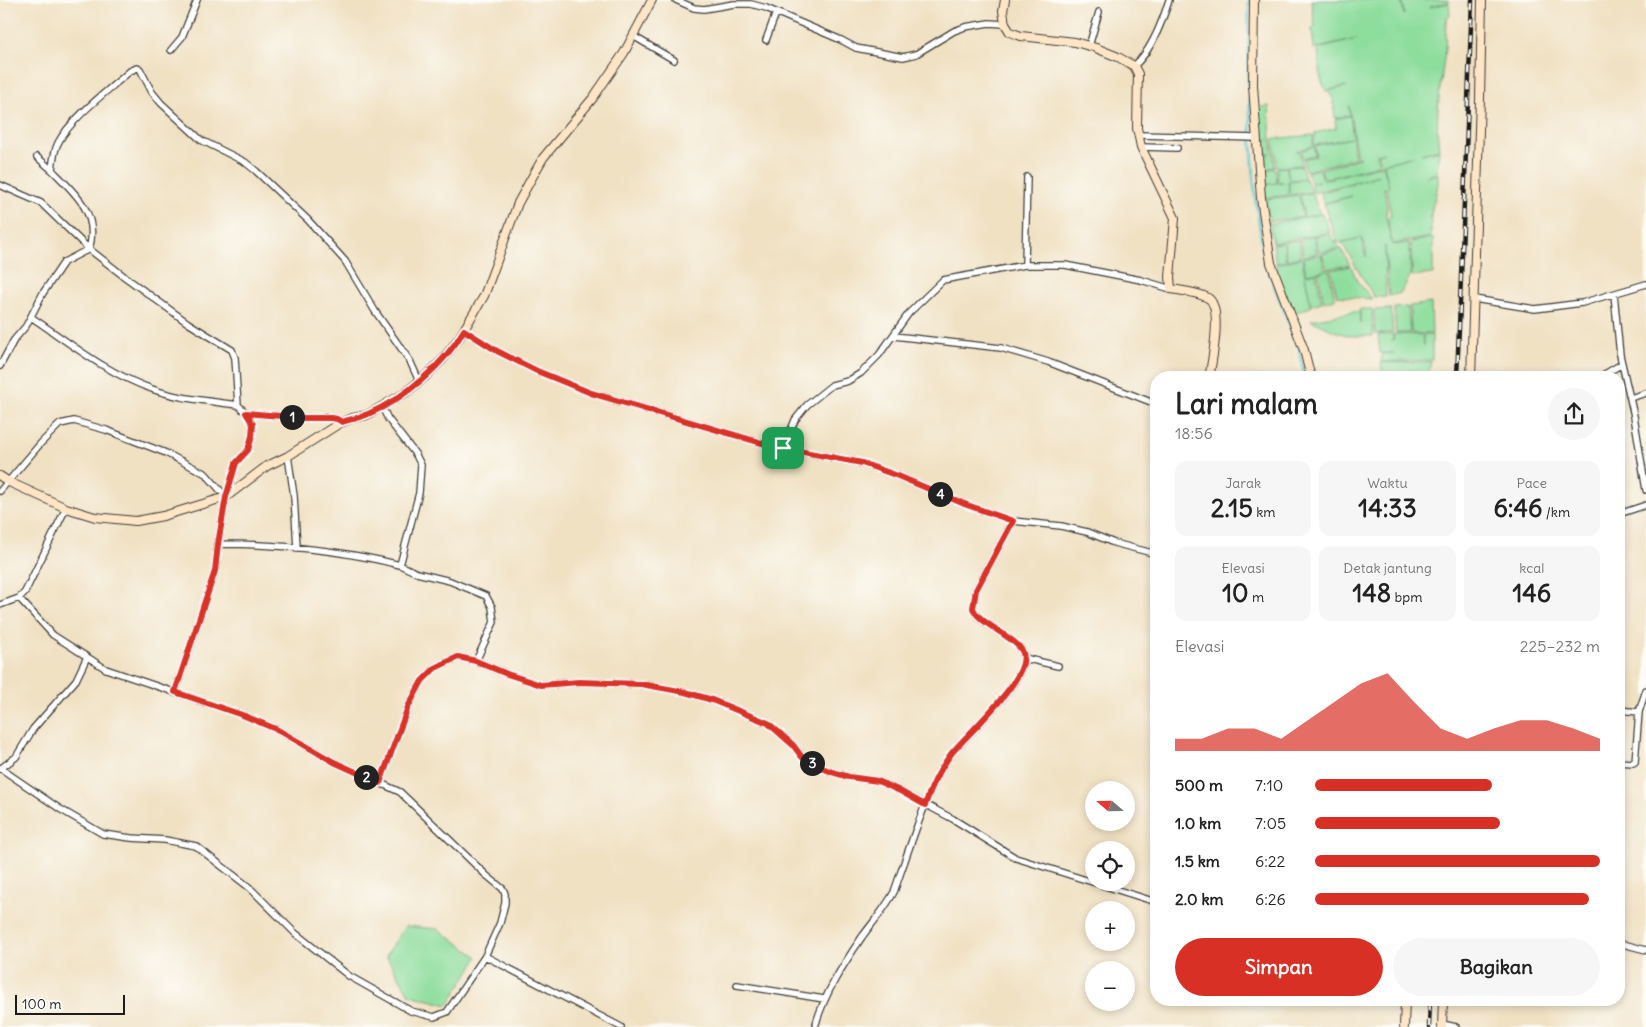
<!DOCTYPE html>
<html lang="id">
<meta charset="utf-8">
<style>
:root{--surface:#fff;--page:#f6f6f6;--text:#222;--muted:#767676;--accent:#d93025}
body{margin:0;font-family:Delius,sans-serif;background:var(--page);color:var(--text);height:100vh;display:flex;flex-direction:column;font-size:19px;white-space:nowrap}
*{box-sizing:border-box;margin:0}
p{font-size:16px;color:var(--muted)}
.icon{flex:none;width:28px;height:28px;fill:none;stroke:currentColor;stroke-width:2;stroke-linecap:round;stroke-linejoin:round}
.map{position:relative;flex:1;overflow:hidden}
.panel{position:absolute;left:1150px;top:371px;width:475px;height:635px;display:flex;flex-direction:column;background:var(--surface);border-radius:20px;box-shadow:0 2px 8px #0003}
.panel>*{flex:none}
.needle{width:32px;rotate:290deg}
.tools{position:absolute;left:1085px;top:781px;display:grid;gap:10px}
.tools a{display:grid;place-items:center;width:50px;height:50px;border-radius:50%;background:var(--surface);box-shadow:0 2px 8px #0003;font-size:25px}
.scale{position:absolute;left:15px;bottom:12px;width:110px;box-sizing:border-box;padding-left:5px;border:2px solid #1c1c1c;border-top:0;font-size:14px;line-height:18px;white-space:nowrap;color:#1c1c1c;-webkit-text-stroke:4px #fdfcf7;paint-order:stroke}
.pin{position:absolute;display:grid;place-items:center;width:42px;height:42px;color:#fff;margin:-21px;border-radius:10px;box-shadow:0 2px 8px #0006}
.km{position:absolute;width:25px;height:25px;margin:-12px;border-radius:50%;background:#222;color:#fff;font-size:14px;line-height:25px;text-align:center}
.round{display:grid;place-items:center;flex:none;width:52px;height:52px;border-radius:26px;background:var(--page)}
.overview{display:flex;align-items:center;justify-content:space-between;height:85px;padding:0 25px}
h1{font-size:28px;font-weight:700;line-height:38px}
.figures{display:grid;grid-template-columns:repeat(3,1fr);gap:8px;height:85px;padding:5px 25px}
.figures div{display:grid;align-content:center;border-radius:12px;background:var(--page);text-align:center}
.figures b{font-size:25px;font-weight:700}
.figures small{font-size:14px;font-weight:400}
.figures p{font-size:14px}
.chart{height:140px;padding:10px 25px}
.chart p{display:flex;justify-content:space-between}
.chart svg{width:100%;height:90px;margin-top:5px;fill:var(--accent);opacity:.7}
.primary-button{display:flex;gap:10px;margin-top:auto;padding:10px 25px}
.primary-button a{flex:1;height:58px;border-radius:30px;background:var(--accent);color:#fff;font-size:20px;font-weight:700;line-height:58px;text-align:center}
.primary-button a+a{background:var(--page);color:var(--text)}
ul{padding:0 25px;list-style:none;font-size:16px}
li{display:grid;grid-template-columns:80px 60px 1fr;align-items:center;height:38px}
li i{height:12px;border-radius:6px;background:var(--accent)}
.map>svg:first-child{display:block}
.green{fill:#8ddd9c;stroke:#547c5c}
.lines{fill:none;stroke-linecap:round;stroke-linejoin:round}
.stream{stroke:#54c2cc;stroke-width:2.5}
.street-casing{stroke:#3c3a35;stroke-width:8}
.secondary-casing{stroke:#3c3a35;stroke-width:10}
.street{stroke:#fff;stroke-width:5.5}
.secondary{stroke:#fde5c5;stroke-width:8}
.rail-casing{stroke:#1c1c1c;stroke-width:4.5}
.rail{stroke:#fdfcf7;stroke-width:2.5;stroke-dasharray:8;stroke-linecap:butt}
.route-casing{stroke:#fff;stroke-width:10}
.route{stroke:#d93025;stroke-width:6}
</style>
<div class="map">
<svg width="1646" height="1027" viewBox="0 0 1646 1027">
<rect width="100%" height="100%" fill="#fdfcf7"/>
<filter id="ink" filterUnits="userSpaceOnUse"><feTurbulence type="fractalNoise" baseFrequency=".02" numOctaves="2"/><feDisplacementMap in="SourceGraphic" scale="10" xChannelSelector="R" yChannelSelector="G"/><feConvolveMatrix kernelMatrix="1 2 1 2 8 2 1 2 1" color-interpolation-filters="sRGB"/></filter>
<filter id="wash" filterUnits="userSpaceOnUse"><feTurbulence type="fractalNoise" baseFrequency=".0096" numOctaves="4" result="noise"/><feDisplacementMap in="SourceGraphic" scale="20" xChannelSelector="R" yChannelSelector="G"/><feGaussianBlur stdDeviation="1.12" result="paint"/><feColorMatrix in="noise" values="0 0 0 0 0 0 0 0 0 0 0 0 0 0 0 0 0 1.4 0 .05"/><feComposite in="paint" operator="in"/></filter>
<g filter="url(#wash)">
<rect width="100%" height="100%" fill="#f0e1c3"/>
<path class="green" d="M1311 0H1401L1404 15 1402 0H1449V2L1430 7 1449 3 1450 16 1447 17C1445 28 1446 38 1445 49 1442 82 1434 115 1439 149L1421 154 1439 150 1437 173 1426 177 1438 174C1439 187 1435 196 1432 208 1430 218 1431 227 1431 237L1393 244 1389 231 1388 217 1391 216 1386 188H1384L1387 207 1386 217 1392 245 1409 243 1411 274 1401 293 1389 296 1385 246 1386 297H1374L1342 243 1361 238 1366 257V249L1361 238 1337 243 1324 204 1352 196 1324 203 1320 193 1379 175 1314 193 1311 183 1319 181 1311 182 1307 172 1320 169 1323 180 1383 165 1389 187 1384 164 1414 156 1381 164 1378 154 1384 152 1377 154 1379 165 1324 179 1321 169 1360 158H1357L1349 106 1350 115 1335 118 1333 99 1328 91 1347 86 1326 91 1321 79 1318 49 1357 39 1314 49 1312 28 1315 27Z
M1269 106 1271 139 1275 167 1262 169 1261 155 1270 154 1261 153V140L1269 139H1259L1257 108Z
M1350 116 1355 158 1306 171 1303 159 1316 156 1315 146 1351 138 1314 145 1315 133 1336 128 1335 119Z
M1313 135V146L1296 151H1299L1302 165 1286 166 1289 179 1287 167 1302 166 1305 178 1288 181 1289 193V181L1306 179 1312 192 1265 198 1264 185 1283 182H1278L1277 168 1286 167H1277L1273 139Z
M1314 146 1315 155 1302 158 1301 151Z
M1275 168 1277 183 1264 185 1262 171Z
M1312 193 1320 214 1304 217 1300 195Z
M1299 195 1303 217 1269 221 1266 199Z
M1322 214 1330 232 1273 243 1269 224Z
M1330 234 1339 248 1319 253 1315 236Z
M1314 236 1317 253 1303 257 1301 239Z
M1433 238V274L1412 276 1411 242Z
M1299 240 1301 257 1287 260 1284 244 1286 261 1276 263 1273 244Z
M1341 249 1350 265 1327 269 1322 254Z
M1321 254 1325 270H1329L1335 299 1324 302 1318 273 1324 271 1306 274 1303 258Z
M1302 258 1311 307 1293 313 1279 281 1276 264Z
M1351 266 1357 281 1372 299 1337 296 1331 270Z
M1316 273 1322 302 1311 305 1305 275Z
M1431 303 1432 334 1411 333 1410 306Z
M1408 307 1410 333H1396L1394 308Z
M1360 309H1372L1373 336H1350L1334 331 1311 320 1359 311 1360 324Z
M1391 309 1393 332 1375 334 1374 310Z
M1393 334V341L1394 334 1422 335 1423 346V335H1432V360L1381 362 1382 354 1395 353H1380L1378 335Z
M1431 362 1428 377H1383L1381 363Z
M405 926 438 929 478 957 448 1005 410 995 386 956Z"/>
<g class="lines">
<path class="stream" d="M1249 0 1248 81 1255 197 1265 262 1299 349 1305 378"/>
</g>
</g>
<g filter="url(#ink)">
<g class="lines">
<g class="street-casing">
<path id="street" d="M676 0 694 8 704 9 734 4H751L766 8 841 40 856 48 903 57 916 54 954 31 965 27 989 23 1005 24
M633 36 674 60
M766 40 776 13
M1089 46 1099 12
M171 50 182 37 197 0
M1134 66C1152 50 1162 23 1169 0
M1139 135 1256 138
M1141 147 1177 148
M37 157 52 170
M0 185 41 203 89 249 125 277 188 323 232 350 235 358 238 405 246 413 253 424 252 436 248 450 236 463 226 497 218 544 215 571 175 693
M1025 265 1027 177
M1614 294 1620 355 1634 416 1646 490
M1474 299 1535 309 1582 303 1646 284
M31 317C70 343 106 373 152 389 179 399 209 401 238 405
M464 330 497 351 537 371 591 393 772 446 861 463 898 476 967 505 1013 521 1061 526 1087 532 1114 543 1156 554
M894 336 1001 348 1048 362 1156 404
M0 366 14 340 26 326 43 293 64 262 89 249C100 214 74 192 52 170 53 160 54 151 58 143 71 118 109 90 130 71L137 68 140 69 152 92 161 103 201 140 245 162 256 171 308 220 345 261 375 311 410 361 419 381
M1598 378 1622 364
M1630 398 1646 393
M382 407 388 419 416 455 421 465 419 493 400 565 417 573 450 581 486 596 492 607 494 622 476 661
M246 413 305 418H332L337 419 342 422
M783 449 795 420 807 405 832 385 848 381 861 373 879 355 909 313 943 280 1025 265H1065L1141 280 1171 289
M288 456 294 496 297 548
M0 491 41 443 60 424 74 421 106 430 166 453 206 474 226 497
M1619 514 1646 505
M218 544C279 544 341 550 400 565
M19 598 53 635 106 669 245 716 278 730 334 762 400 792 486 875 503 889 505 894V903L500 923 485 956 621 1027
M0 605 19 598 25 592 66 508
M1024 658 1058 666
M1619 710 1639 712
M1619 762 1633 763 1635 762 1639 712 1646 690
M0 768 60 809 103 834 131 838 165 840 196 846 250 888 295 933 349 976 411 1011 434 1017 447 1012 485 956
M0 769 16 757 33 729 76 680 87 657
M380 783 408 707 422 681 435 668 458 657 476 661 507 674 541 685 579 682 641 684 685 692 712 700 768 723 793 745 803 757 817 766 832 772 849 777 878 781 900 791 953 819 1016 858 1156 902
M1619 943 1646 950
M737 985 824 999
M1442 1024 1456 1027
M815 1027C824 994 843 965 862 937 873 922 885 909 894 892 903 866 912 839 922 813 930 792 938 770 953 752 970 732 1026 682 1024 656 1022 639 977 625 973 608L976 590 1013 521"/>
</g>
<g class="secondary-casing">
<path id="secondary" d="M1005 0 1003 11 1005 24 1010 32 1021 36 1075 42 1096 48 1118 57 1134 66 1138 74 1137 128 1141 147 1175 218 1170 277 1171 289C1182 291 1198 292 1208 298 1223 307 1212 362 1209 378
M1254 0 1253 85 1261 198 1271 263 1304 350 1311 378
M1471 378 1480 99 1482 0
M0 476 9 482 66 508 95 517 136 521 163 516 226 497 267 466 288 456 340 423 353 418 367 415 405 393 426 376 443 359 459 338 484 296 518 203 530 181 543 158 593 98 624 53 652 0
M1404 1027 1405 1000
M1442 1027 1443 1000"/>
</g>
<use href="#street" class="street"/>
<use href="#secondary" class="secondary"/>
<g class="rail-casing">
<path id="rail" d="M1457 378 1472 0
M1429 1027 1430 1000"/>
</g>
<use href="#rail" class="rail"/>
</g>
</g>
<g class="lines" filter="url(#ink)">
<g class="route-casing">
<path id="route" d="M464 330 497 351 537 371 591 393 772 446 862 463 898 476 967 505 1013 521 976 590 973 608C977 623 1018 638 1023 653 1031 678 966 735 951 754 940 769 931 787 925 805L900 791 878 781 849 777 832 772 817 766 802 757 793 745 768 723 712 700 685 692 641 684 579 682 541 685 507 674 476 661 458 657 435 668 422 681 408 707 380 783 334 762 278 730 245 716 175 692 215 571 218 544 226 497 236 463 248 450 252 436 253 424 246 413 305 418H332L337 419 342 422C350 419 359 418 368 414 404 399 445 364 464 330Z"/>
</g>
<use href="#route" class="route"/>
</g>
</svg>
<div class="tools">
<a><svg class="needle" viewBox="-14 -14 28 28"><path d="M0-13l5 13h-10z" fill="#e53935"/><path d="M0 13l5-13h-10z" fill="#767676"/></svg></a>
<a><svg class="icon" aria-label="locate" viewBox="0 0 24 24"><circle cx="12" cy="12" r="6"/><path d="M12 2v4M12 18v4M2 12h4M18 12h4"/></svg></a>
<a>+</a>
<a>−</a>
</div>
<div class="scale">100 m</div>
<div class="pin" style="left:783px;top:448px;background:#1e9e55"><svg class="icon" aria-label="arrive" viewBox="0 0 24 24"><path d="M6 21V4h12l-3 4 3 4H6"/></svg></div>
<b class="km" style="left:292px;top:417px">1</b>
<b class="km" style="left:366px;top:777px">2</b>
<b class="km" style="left:812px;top:763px">3</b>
<b class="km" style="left:940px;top:494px">4</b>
<section class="panel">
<div class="overview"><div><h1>Lari malam</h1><p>18:56</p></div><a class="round"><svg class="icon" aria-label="share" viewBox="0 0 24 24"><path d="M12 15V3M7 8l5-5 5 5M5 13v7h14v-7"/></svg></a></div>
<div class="figures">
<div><p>Jarak</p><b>2.15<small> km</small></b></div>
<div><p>Waktu</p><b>14:33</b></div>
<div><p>Pace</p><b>6:46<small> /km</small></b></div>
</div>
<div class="figures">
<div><p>Elevasi</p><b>10<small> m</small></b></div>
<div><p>Detak jantung</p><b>148<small> bpm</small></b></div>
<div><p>kcal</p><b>146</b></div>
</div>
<div class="chart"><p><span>Elevasi</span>225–232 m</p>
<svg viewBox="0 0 160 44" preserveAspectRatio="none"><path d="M0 44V38L10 38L20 33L30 33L40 38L50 29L60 20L70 11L80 6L90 20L100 33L110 38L120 33L130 29L140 29L150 33L160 38V44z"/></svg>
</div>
<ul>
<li><b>500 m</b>7:10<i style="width:62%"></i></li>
<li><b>1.0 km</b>7:05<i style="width:65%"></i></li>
<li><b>1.5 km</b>6:22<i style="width:100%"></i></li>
<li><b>2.0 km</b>6:26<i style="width:96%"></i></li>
</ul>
<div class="primary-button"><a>Simpan</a><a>Bagikan</a></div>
</section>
</div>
